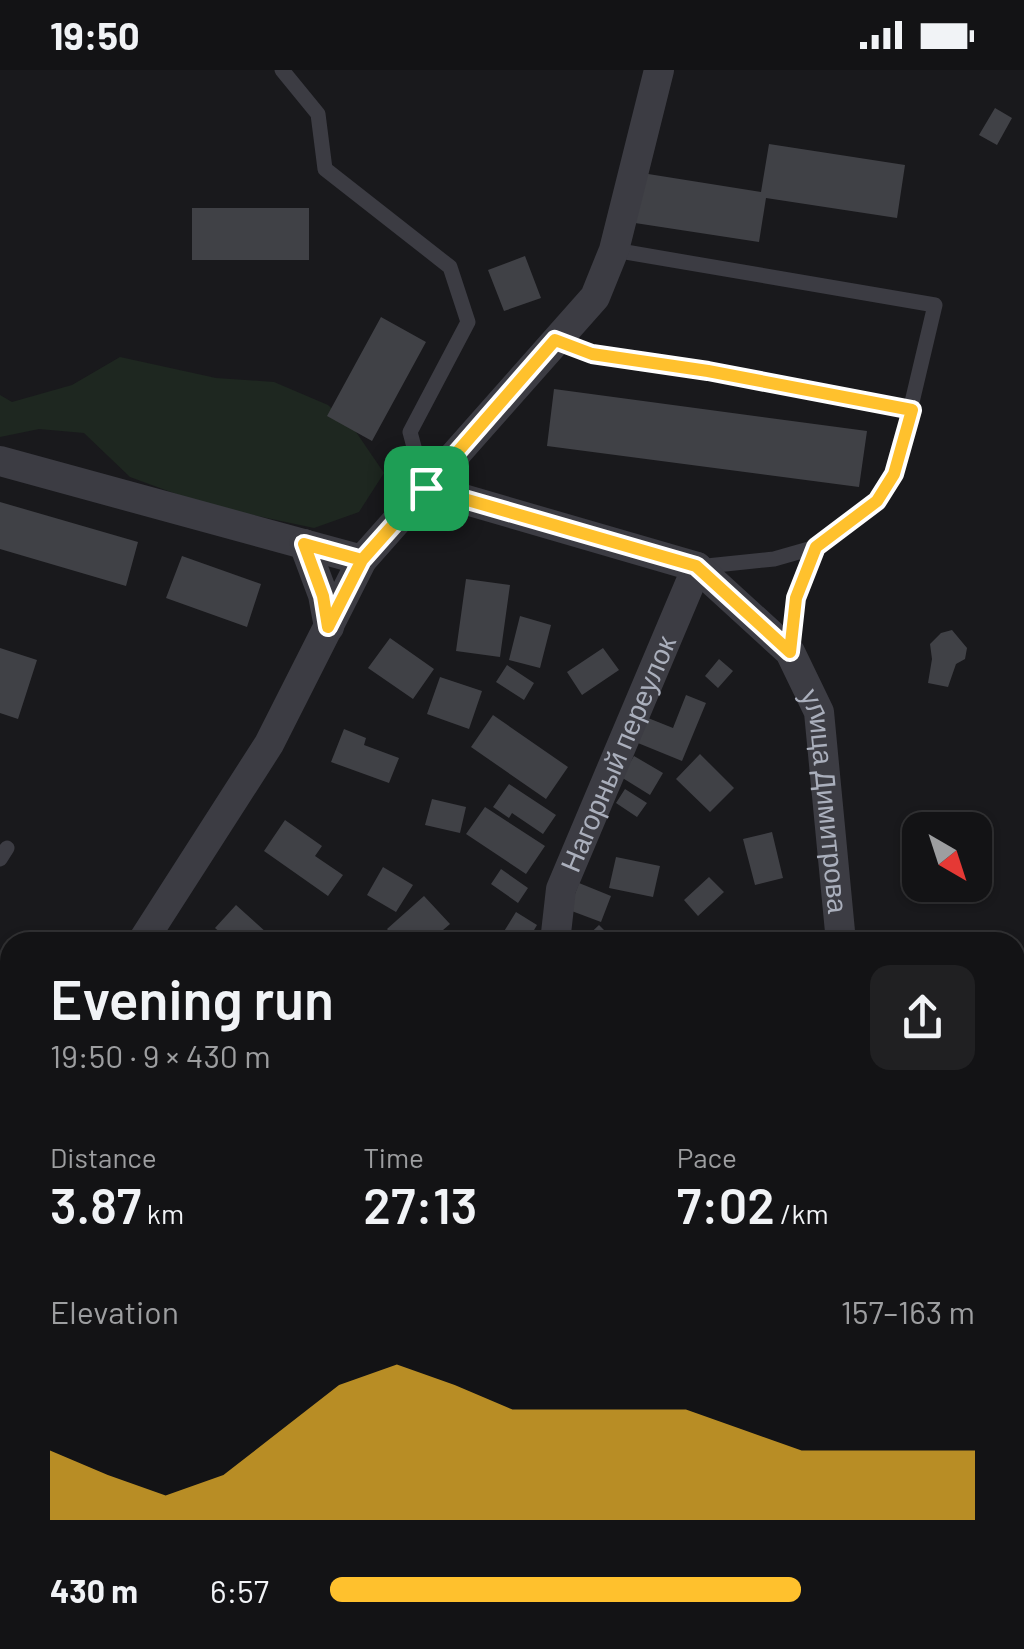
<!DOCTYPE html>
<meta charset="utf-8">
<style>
:root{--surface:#131315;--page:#202022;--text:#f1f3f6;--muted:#9d9ea0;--line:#323234;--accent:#ffc12d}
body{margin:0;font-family:Barlow,sans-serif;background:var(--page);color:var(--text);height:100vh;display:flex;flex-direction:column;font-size:38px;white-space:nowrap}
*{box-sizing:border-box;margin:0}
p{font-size:32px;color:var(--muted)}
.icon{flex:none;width:55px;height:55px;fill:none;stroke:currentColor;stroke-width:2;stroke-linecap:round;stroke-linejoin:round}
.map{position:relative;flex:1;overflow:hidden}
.details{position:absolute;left:0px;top:862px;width:1025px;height:718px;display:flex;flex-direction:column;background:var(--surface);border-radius:30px 30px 0 0;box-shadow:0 2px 8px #0004,0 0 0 2px var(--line)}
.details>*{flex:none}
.needle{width:65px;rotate:141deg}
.buttons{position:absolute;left:902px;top:742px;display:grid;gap:20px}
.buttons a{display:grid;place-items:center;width:90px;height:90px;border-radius:20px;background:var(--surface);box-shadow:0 2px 8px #0004,0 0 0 2px var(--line);font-size:50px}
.pin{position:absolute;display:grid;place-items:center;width:85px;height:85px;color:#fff;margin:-42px;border-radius:20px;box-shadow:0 5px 15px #0006}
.round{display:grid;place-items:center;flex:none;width:105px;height:105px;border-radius:20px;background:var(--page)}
.summary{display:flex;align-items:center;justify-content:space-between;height:170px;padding:0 50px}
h1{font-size:55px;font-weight:600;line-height:75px}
.figures{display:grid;grid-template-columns:repeat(3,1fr);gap:15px;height:170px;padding:10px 50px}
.figures div{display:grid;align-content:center}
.figures b{font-size:50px;font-weight:600}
.figures small{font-size:28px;font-weight:400}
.figures p{font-size:28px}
.chart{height:280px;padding:20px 50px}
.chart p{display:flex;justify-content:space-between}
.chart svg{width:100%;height:180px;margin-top:10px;fill:var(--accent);opacity:.7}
ul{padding:0 50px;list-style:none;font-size:32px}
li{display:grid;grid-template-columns:160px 120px 1fr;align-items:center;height:75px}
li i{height:25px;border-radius:12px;background:var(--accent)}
.status{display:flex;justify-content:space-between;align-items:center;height:70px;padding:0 50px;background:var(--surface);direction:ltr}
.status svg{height:28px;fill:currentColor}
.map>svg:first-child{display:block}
.green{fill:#1e2720}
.building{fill:#404146}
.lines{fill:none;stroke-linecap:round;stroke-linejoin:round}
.lane{stroke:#3c3c43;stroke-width:15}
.street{stroke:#3c3c43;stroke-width:30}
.route-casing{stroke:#fff;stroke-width:20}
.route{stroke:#ffc12d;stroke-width:12}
.labels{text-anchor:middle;stroke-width:10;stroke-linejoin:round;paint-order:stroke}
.street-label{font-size:28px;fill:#aaafbc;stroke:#141417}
</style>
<div class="status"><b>19:50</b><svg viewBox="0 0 49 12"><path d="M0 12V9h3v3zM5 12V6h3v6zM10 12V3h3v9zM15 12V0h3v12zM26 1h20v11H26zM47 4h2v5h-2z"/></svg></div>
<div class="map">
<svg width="1024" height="1579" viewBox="0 0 1024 1579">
<rect width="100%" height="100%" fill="#19191c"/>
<path class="green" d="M120 287 216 308 274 312 328 335 356 362 384 403 359 442 314 458 206 435 130 407 84 363 39 359 0 367V325L12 332 72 315Z"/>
<path class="building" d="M995 38 1012 48 997 75 979 65Z
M769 74 905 95 897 148 766 128 759 172 635 153 642 103 761 122Z
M192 138H309V190H192Z
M525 186 541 228 504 241 488 200Z
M381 247 426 272 372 371 327 346Z
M554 319 867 361 859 417 547 376Z
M0 432 138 472 126 516 0 479Z
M182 486 261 514 247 557 166 528Z
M466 509 510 515 500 587 456 581Z
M520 546 551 555 540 598 509 590Z
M952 560 967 578 965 589 956 594 948 617 928 613 932 589 930 574 941 563Z
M390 568 434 599 413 629 368 598Z
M0 578 37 590 18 649 0 643Z
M603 578 619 600 582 625 567 602Z
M719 589 733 601 718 618 705 606Z
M507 595 534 613 524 630 496 612Z
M440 607 482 621 469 659 427 644Z
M686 625 706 633 682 691 633 671 643 646 673 658Z
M493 645 568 697 546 729 471 677Z
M344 659 366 668 364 675 399 688 389 713 331 692Z
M700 684 734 718 710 742 676 709Z
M634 686 663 703 650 725 621 707Z
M509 714 556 745 543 764 512 743 509 748 493 737Z
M625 719 647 733 637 747 616 733Z
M432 729 466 737 460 763 425 755Z
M485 737 545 776 526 804 466 764Z
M285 750 322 776 315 786 343 805 328 826 264 781Z
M772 762 783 808 755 815 743 769Z
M616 787 660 796 653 827 609 818Z
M383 797 413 815 396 842 367 825Z
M501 799 528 818 518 833 491 814Z
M709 807 724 822 698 846 684 830Z
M579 813 611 826 601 852 569 840Z
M424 826 450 854 429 872H398L387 859Z
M236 835 277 872H231L215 858Z
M516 842 537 855 527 872H519L503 863Z
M599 855 616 872H581Z
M0 897 10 903V940L0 955Z
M10 1114V1149L0 1154V1119Z"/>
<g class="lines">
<path class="lane" d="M282 0 318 44 325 99 450 197 468 252 410 362 425 418
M614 180 935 235 895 404 877 431 816 477 796 528 790 580
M555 271 591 284 708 301 912 340
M697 497 774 489 816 477
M0 789 7 778"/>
<g class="street">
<path d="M0 391 362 490"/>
<path id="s1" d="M425 418 697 497 790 582 819 642 841 872"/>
<path d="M304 474 323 525 329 557"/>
<path d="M142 872 269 674 362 490 595 227 614 180 659 0"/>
<path id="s2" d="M555 872 561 819 697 497"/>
<path d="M0 1056 10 1045"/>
<path d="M0 1159 10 1155"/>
<path d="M0 1342 10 1340"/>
<path d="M261 1570 264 1579"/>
<path d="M705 1570 709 1579"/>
<path d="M406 1579 418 1570"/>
</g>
</g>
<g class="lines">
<g class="route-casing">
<path id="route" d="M426 418 362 490 328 557 323 526 304 474 362 490 426 418 696 496 790 582 796 528 816 477 877 431 894 404 912 340 708 301 592 284 555 270 426 418"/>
</g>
<use href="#route" class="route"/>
</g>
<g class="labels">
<g class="street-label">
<text dy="10" stroke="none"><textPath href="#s2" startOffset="200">Нагорный переулок</textPath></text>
<text dy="10" stroke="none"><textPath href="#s1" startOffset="565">улица Димитрова</textPath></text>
</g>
</g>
</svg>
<div class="buttons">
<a><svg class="needle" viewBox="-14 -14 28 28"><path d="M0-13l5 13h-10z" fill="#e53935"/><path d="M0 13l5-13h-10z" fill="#9d9ea0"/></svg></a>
</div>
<div class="pin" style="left:426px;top:418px;background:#1e9e55"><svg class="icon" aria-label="arrive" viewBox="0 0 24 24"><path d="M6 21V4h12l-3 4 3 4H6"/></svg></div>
<section class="details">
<div class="summary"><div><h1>Evening run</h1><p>19:50 · 9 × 430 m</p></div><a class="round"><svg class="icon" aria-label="share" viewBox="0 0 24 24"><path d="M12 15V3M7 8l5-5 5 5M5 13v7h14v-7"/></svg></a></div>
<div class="figures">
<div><p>Distance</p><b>3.87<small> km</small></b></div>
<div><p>Time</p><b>27:13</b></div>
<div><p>Pace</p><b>7:02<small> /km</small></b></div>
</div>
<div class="chart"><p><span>Elevation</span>157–163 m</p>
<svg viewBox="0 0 160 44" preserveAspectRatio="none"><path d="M0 44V27L10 33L20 38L30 33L40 22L50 11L60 6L70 11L80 17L90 17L100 17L110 17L120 22L130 27L140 27L150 27L160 27V44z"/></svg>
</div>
<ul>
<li><b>430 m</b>6:57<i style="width:73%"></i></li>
</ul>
</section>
</div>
